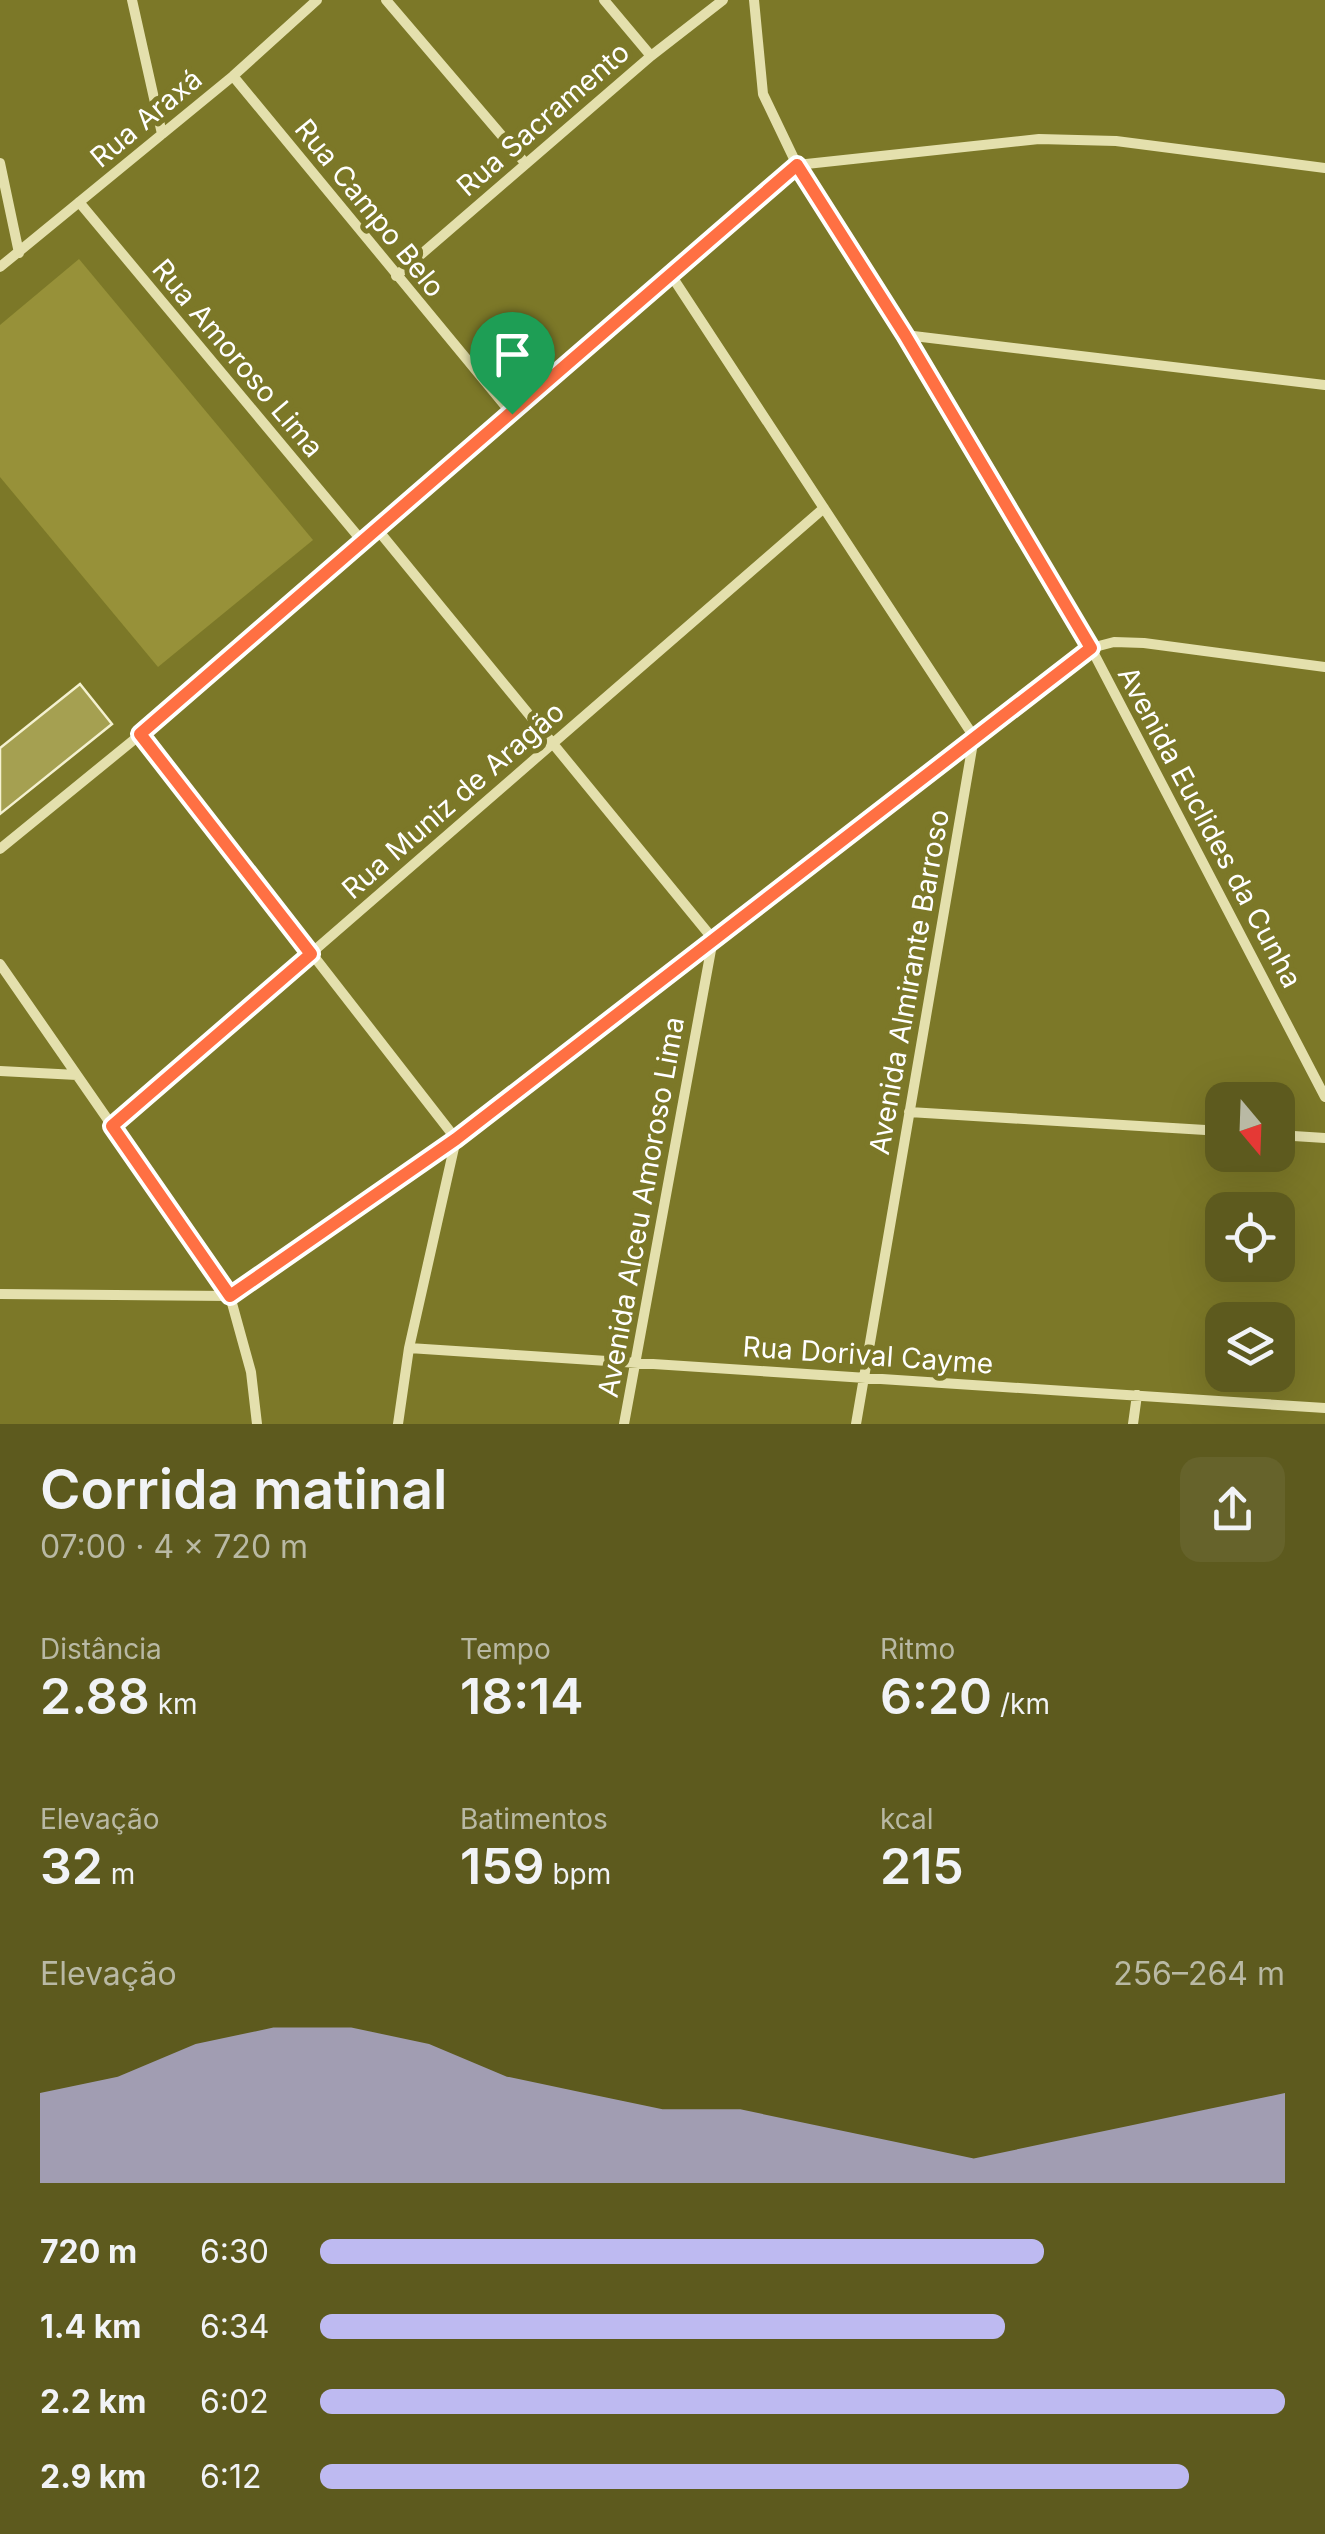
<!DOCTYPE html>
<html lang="pt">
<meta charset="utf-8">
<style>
:root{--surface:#5d5a1e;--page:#66632b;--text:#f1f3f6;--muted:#b9b9a4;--accent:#bebaf1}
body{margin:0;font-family:Inter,sans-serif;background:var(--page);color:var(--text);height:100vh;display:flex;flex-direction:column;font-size:38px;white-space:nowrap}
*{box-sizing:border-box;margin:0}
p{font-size:32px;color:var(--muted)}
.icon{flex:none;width:55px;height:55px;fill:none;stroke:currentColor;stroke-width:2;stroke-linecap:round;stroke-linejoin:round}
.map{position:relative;height:1424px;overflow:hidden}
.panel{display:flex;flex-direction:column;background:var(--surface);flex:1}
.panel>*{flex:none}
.needle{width:65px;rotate:161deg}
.buttons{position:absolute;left:1205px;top:1082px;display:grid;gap:20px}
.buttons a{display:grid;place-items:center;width:90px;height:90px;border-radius:20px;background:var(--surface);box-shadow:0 10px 40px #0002;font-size:50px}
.pin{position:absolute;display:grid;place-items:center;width:85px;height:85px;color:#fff;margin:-102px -42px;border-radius:50% 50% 50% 0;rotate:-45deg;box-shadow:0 0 10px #0007}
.pin .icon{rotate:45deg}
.round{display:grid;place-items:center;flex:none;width:105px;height:105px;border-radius:20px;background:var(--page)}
.head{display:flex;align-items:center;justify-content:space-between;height:170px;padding:0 40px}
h1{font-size:55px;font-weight:600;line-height:75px}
.figures{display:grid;grid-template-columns:repeat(3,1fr);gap:15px;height:170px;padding:10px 40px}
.figures div{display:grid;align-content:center}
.figures b{font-size:50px;font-weight:600}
.figures small{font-size:28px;font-weight:400}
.figures p{font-size:28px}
.chart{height:280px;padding:20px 40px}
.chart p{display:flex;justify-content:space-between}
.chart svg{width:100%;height:180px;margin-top:10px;fill:var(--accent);opacity:.7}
ul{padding:0 40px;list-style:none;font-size:32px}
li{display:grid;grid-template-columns:160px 120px 1fr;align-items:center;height:75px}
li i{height:25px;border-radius:12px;background:var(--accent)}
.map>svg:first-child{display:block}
.green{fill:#979139}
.building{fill:#a5a051;stroke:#f4f1d0;stroke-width:2.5}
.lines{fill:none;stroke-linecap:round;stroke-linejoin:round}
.street{stroke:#e4e0ad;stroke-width:10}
.route-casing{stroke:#fff;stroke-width:20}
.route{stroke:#ff7043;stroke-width:12}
.labels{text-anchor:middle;stroke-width:10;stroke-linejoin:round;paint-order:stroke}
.street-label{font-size:28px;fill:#fff;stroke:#7c7828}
</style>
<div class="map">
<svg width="1325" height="1424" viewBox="0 0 1325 1424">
<rect width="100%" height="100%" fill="#7c7828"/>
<path class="green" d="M79 259 313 540 158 667 0 477V325Z"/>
<path class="building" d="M80 684 112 724 0 814V748Z"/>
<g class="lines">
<path class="street" d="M132 0 162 134
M386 0 526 164
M604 0 651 56
M754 0 763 94 797 165 905 335 1091 648 1325 1097
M233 76 512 414
M0 163 19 253
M797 165 1039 139 1116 141 1325 168
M79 202 362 541
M0 267 233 76 317 0
M671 275 974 737 856 1424
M396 276 651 56 723 0
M905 335 1325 385
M377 529 713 939 624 1424
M141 734 456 1139 409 1348 398 1424
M0 849 163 716 797 165
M0 964 230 1296 251 1372 257 1424
M0 1071 77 1075
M909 1112 1222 1131
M112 1126 824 508
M1278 1135 1325 1138
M0 1294 230 1296
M230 1296 456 1139 1091 648 1114 642 1144 643 1325 667
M409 1348 1325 1408
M1133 1424 1137 1395"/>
</g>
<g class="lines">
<g class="route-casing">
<path id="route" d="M797 165 905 335 1091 648 456 1139 230 1296 112 1126 311 954 140 734Z"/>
</g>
<use href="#route" class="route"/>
</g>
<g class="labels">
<g class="street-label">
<text transform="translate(146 118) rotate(-40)" y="10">Rua Araxá</text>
<text transform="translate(543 119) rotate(-41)" y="10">Rua Sacramento</text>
<text transform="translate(370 208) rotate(51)" y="10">Rua Campo Belo</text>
<text transform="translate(238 358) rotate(50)" y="10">Rua Amoroso Lima</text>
<text transform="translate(453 800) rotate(-41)" y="10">Rua Muniz de Aragão</text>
<text transform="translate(1210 827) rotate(62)" y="10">Avenida Euclides da Cunha</text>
<text transform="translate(909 982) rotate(-80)" y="10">Avenida Almirante Barroso</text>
<text transform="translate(641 1207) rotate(-80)" y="10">Avenida Alceu Amoroso Lima</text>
<text transform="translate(868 1355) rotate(4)" y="10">Rua Dorival Cayme</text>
</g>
</g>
</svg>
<div class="buttons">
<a><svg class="needle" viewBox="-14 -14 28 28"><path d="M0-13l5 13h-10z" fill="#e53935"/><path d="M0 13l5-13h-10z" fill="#b9b9a4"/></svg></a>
<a><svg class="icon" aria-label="locate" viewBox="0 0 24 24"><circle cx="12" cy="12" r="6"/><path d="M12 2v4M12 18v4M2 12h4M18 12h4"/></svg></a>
<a><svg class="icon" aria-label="layers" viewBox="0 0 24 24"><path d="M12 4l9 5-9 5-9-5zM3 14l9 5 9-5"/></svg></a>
</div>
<div class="pin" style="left:512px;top:414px;background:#1e9e55"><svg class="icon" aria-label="arrive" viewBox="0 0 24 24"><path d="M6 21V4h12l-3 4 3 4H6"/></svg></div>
</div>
<section class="panel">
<div class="head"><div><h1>Corrida matinal</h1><p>07:00 · 4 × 720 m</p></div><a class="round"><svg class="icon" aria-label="share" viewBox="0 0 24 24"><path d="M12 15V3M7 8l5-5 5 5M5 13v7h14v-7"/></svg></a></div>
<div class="figures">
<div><p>Distância</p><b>2.88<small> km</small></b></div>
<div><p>Tempo</p><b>18:14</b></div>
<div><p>Ritmo</p><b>6:20<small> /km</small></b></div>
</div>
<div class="figures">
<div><p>Elevação</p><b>32<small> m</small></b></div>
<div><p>Batimentos</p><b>159<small> bpm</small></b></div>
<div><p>kcal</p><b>215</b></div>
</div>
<div class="chart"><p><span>Elevação</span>256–264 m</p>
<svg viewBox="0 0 160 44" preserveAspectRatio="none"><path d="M0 44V22L10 18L20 10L30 6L40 6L50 10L60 18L70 22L80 26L90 26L100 30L110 34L120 38L130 34L140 30L150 26L160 22V44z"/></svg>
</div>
<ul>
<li><b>720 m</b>6:30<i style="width:75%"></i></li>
<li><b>1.4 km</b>6:34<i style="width:71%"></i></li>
<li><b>2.2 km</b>6:02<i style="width:100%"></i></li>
<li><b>2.9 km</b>6:12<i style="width:90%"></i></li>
</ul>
</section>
